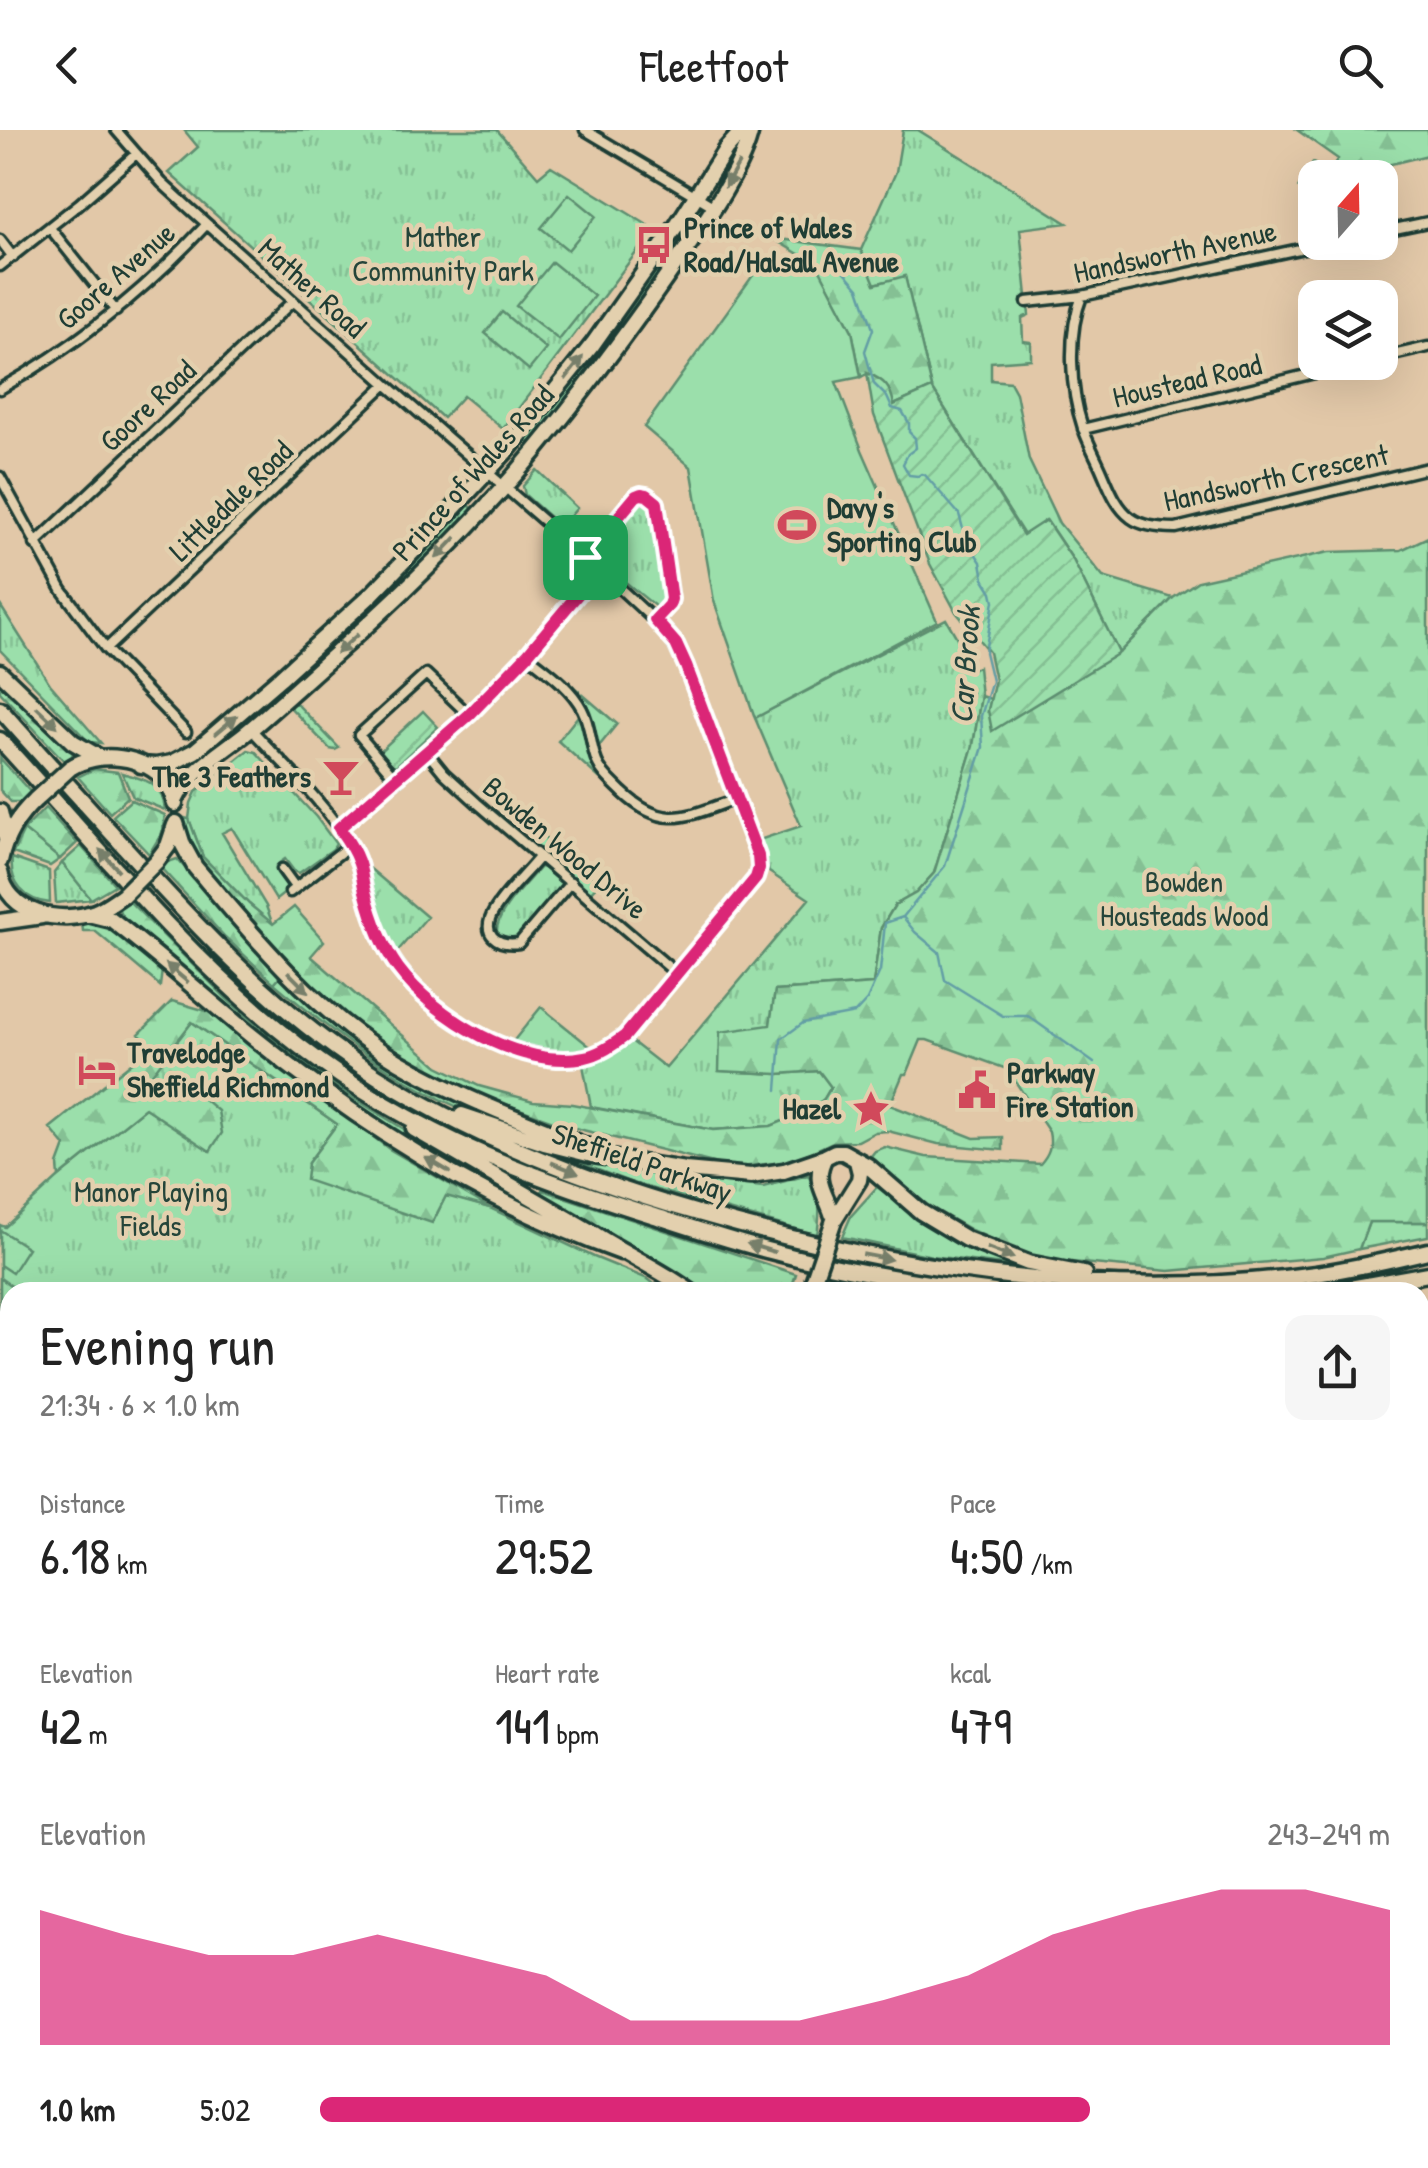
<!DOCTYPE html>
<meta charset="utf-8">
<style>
:root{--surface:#fff;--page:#f6f6f6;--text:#222;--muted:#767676;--accent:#db2777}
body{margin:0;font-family:"Patrick Hand",sans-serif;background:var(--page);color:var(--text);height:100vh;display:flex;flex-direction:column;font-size:38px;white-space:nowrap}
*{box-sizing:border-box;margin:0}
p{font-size:32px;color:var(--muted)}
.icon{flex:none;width:55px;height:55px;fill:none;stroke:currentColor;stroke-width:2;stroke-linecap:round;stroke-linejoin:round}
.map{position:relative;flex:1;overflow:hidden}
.panel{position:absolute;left:0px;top:1152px;width:1430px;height:888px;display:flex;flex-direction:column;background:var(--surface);border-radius:30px 30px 0 0;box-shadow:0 10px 40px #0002}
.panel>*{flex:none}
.needle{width:65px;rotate:20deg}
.tools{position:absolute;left:1298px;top:30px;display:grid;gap:20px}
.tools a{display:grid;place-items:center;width:100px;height:100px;border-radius:20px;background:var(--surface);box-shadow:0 10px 40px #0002;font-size:50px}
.pin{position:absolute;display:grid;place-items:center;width:85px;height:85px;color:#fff;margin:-42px;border-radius:20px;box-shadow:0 5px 15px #0006}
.round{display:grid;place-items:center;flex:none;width:105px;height:105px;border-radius:20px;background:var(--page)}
.head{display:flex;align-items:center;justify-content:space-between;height:170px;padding:0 40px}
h1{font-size:55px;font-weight:600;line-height:75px}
.stats{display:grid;grid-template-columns:repeat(3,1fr);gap:15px;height:170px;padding:10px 40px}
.stats div{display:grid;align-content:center}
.stats b{font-size:50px;font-weight:600}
.stats small{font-size:28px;font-weight:400}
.stats p{font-size:28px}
.chart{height:280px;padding:20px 40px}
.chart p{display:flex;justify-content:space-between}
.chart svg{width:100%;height:180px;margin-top:10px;fill:var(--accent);opacity:.7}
ul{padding:0 40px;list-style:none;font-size:32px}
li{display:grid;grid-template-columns:160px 120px 1fr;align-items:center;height:75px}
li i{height:25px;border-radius:12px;background:var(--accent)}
header{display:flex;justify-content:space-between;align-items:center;height:130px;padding:0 40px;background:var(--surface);font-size:45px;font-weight:600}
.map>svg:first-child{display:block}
.grass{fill:url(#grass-tufts);stroke:#5d8e70;stroke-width:2.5}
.forest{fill:url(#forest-firs);stroke:#5d8e70;stroke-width:2.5}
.garden{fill:url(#garden-furrows);stroke:#5d8e70;stroke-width:2.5}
.pitch{fill:#9bdfab;stroke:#5d8e70;stroke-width:2.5}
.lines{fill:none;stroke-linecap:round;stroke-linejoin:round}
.stream{stroke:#639ea5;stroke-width:2.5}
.minor-casing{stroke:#1f3d34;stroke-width:15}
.tertiary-casing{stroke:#1f3d34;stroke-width:18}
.trunk-casing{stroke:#1f3d34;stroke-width:21}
.minor{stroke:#e3d0ae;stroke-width:8}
.tertiary{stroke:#e3d0ae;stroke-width:10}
.trunk{stroke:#e3d0ae;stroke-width:14}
.trunk-bridge-casing{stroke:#1f3d34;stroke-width:21;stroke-linecap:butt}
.trunk-bridge{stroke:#e3d0ae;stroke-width:14}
.oneway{fill:#777f6b}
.route-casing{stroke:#fff;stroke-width:20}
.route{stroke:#db2777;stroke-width:12}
.labels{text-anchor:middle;stroke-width:9;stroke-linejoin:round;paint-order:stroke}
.poi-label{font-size:30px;font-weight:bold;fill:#1f3d34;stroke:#e3d0ae;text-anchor:start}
.park-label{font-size:30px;fill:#25453a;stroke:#e3d0ae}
.street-label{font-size:30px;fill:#1f3d34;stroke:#e3d0ae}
.water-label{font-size:32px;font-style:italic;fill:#25453d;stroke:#e3d0ae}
</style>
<header><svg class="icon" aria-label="back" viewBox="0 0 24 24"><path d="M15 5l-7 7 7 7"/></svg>Fleetfoot<svg class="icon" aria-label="search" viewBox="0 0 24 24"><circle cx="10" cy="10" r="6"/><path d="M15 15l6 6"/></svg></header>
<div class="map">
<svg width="1428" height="2038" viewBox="0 0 1428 2038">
<defs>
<pattern id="grass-tufts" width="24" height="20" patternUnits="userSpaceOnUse" patternTransform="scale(2.5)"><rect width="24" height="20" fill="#9bdfab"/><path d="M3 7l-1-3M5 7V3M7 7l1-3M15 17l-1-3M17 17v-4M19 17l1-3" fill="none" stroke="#85c094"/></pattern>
<pattern id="forest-firs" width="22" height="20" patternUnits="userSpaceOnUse" patternTransform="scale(2.5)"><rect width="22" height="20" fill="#9bdfab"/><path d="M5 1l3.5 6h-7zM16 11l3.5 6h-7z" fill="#85c094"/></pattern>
<pattern id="garden-furrows" width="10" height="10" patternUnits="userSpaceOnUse" patternTransform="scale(2.5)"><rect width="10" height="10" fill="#9bdfab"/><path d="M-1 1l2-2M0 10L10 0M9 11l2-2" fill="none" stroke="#85c094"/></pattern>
</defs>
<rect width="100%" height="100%" fill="#e2c8a8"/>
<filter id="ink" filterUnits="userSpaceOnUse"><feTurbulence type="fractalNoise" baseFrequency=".01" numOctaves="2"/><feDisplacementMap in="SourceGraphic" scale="20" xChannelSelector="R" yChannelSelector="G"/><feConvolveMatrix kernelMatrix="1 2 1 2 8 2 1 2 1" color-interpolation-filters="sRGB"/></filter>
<g filter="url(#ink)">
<path class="grass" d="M184 0H497L538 47 551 36 654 99 503 299 463 266 443 288 169 43 198 17Z
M903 0H918L1067 93 1020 99 1029 185 1022 188 1023 211 1031 212V229L991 232V250L1010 252 1016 263 1029 330 1059 393 1103 447 1173 468 1119 523 1073 430 1047 391 1024 405 932 258 905 147 874 154 861 120 896 42Z
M695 76 701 77 702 83 606 224 531 314 524 308Z
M537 340 577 378 561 397 525 365 523 356Z
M645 372 650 376 666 469 662 476 656 477 597 429V420L639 373Z
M467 373 473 379 377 477 322 530 230 606 227 603 354 489Z
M0 475 50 554 101 613 89 612 0 520Z
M946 489 968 527 973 539 978 537 981 566 973 616 934 743 916 763 895 775 881 798 873 854 775 861 770 895 720 941 778 944 819 941 831 957 824 969 810 980 771 996 713 1000 591 977 583 935 630 910 666 938 809 769 769 742 759 710 801 696 755 588Z
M574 557 617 594 596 620 598 647 558 611 582 581Z
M292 573 297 574 339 618 335 620 330 619 288 575Z
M248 620 256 622 316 687 336 714 333 719 299 743 294 741 285 729 278 734 277 737 291 758 276 770 232 698 222 703 266 776 273 795 249 774 203 727 189 689 191 673 196 662Z
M122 643C145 649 163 653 165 680L133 667Z
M535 699 599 753 589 764 526 710Z
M24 700 60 729 50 736 13 723Z
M12 728 49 741 50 773C25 771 9 753 12 728Z
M361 731 427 787 396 823C379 795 373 762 361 731Z
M62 733 91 769 56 773 54 743Z
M540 737C550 739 560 744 562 755L517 809 505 810 497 804C494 783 527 753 540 737Z
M100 792 112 798 162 840 160 856 95 801H83L82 793Z
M281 845 342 901 520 997C432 980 341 910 274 853Z
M541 877 593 919 567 926 539 922 511 914Z
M192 892 337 994 308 1033 433 1092 446 1065 490 1078 594 1127 648 1149 664 1162H10V1229L0 1218V1095L5 1097 59 1047 145 978 210 1020 204 969 150 945Z
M259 897C335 964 426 1010 511 1063L507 1065C442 1031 379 994 319 950 298 934 279 918 258 901Z
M569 1029 677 1048 763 1057 808 1045C821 1069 821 1079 817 1105L632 1053Z
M877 1057 949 1109 1008 1131 1010 1136 932 1126 842 1107 851 1086Z
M1369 1092H1428V1106L1359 1119Z
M832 1144 938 1162H860L832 1158 831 1162H827Z
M0 1392 10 1403V1451L0 1444Z
M10 1694V1807L9 1826 0 1824V1695Z
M0 2003 10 2004V2030H155L151 2036 153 2038H9V2020L0 2016Z
M559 2030H661L655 2038H565Z
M807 2030H893L896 2038H815Z
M991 2030H1103L1111 2038H996Z
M1118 2030H1289L1297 2038H1125Z"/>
<path class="forest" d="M1297 0H1428V25L1338 47 1315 48V53L1299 57 1313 33 1329 43 1338 29Z
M772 108 861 120 875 154 905 146 932 258 894 275 867 244 861 247 852 201 817 135Z
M1428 407V1092H1369L1359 1119 1323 1127 1169 1141 1060 1131 1024 1124 971 1100 929 1076 891 1047 871 1026 875 1021 885 1017 926 1027 1040 1034C1049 1024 1052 1016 1049 1002L1007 939 927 910H921L907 944H903L890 975 974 1008 1003 1007V1020L938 1014 888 1001 875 1002 858 1011 833 1012 792 1031 733 1038 567 996 474 963 423 936 374 908 345 886 291 839 204 742 184 708 185 688 189 689 203 727 249 774 273 794 294 777 324 811 311 826 438 936 479 956 533 971 572 974 713 1000 771 996 810 980 824 969 831 957 819 941 778 944 719 941 720 902 770 895 775 861 873 854 881 798 895 775 916 763 934 743 973 616 981 566 991 569 988 581 1119 523 1173 468 1198 451 1329 422 1401 420Z
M0 550 69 618 73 623 71 628 66 633 0 562Z
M0 628 32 664 21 672H11L0 660Z
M94 639 118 642 128 667 110 683 78 647Z
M131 670 165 685 162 703 149 724 113 686Z
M45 678 77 713 60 729 24 700Z
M81 716 115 755 91 769 62 733Z
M177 729 281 845 274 853 225 807 161 738 168 732Z
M127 769 227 869 259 897 258 901 124 790 119 780 121 774Z
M172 871 210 882 389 1019 490 1078 446 1066 432 1093 306 1050 308 1033 337 994 192 892 151 945 204 969 218 981 222 1003 210 1021 145 978 59 1047 58 1035 65 1016 50 998 151 917 139 904Z
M543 1060 796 1144 790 1162H704L540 1063Z
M1428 1170V1225L1420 1230V1171Z
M0 1824 9 1826 5 1894 0 1896Z
M88 2030H153L148 2038H82Z
M944 2030H991L996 2038H948Z"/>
<path class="garden" d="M867 243C884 250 891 257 894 275L932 258 1023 405 1046 390 1073 430 1119 523 992 601 988 580 995 550 989 522 956 482 930 434 874 285Z
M423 581 438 597 396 636 388 633 379 622Z"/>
<path class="pitch" d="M569 64 596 86 568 120 541 98Z
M764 130 817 134 852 201 861 247 836 252 862 320 937 491 755 588 714 471 691 337 644 297Z
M552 132 594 166 559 210 516 176Z
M502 182 546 219 529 240 485 203Z
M0 1100 28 1118 12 1143 0 1135Z
M0 1148 20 1162H10V1189L0 1182Z"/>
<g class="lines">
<path class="stream" d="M903 787 915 802 939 822 945 850 1003 886H1028L1094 933
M777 960 781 909 803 893 855 883 867 870 880 841 885 793 903 787 945 736 983 617 981 586 992 551 985 522 994 471 992 462 984 449 981 432 966 410 959 384 925 345 921 344 918 346 909 345 903 334 908 324 916 318 915 308 909 302V293L902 281 892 278 887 267 874 254 865 221 873 199 859 158 845 142
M121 2038 123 2030"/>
<g class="minor-casing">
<path id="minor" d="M116 0 162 53 188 77 386 254 599 439 668 503 686 536 758 726 759 738 756 748 625 905C613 915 600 924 585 927 570 930 555 928 540 925 472 914 412 869 381 808 366 778 367 743 350 715 324 672 285 636 251 599
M585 0 713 76
M50 98 116 181
M1380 102 1428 92
M0 110 13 127
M0 136 79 74 136 24
M1082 166C1067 204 1070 259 1083 298 1088 313 1096 327 1102 341 1109 357 1116 377 1131 388 1143 397 1161 398 1176 398L1428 338
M1027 172 1082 166 1332 112
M1380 228 1428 217
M0 259C78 215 146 160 207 94
M1083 299 1360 232
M0 347 62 460 106 519 186 602
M35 414 293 171
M585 427 636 366C645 363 651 367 657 373L671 469 669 475 655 490
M106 519 386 254
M527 525C547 541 570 556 582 579 591 596 590 615 597 632 602 644 613 653 622 662 664 702 688 686 736 669
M427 622 444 643 477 673 677 844
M397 650 359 605 426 544 469 585
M339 698 469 585 527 525 599 439
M540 726C526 744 506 761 494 781 480 804 497 816 519 813L571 752
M282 739 295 757
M290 762 350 715
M0 1227 10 1238
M1420 1304 1428 1300
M0 1357 10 1348
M1420 1476 1428 1500
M1420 1559 1428 1554
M0 1566H10
M1420 1796 1428 1766
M1420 1835 1428 1837
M0 1979 10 1978
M226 2030 235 2038
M311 2038 316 2030"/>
</g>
<g class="tertiary-casing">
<path id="tertiary" d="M0 1370 10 1381
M1 2038 10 1993"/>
</g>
<g class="trunk-casing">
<path id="trunk" d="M0 542 73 612 99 627
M0 579C36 620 73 660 109 700 180 778 251 857 337 919 444 997 572 1047 698 1083 898 1141 1109 1173 1316 1144 1354 1138 1391 1130 1428 1121
M0 610C90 708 175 814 278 899 394 995 513 1042 655 1086 695 1099 737 1113 778 1123 849 1142 922 1153 994 1162
M141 635 156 636 172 633 195 621 280 548 372 464 430 404 510 317 593 214 678 94 726 19 743 0
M70 638C97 620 146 625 166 652 171 658 173 667 175 674
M175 671C189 639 227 620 252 598 279 575 305 551 332 527 404 463 474 395 535 321 582 264 626 205 668 145 695 105 741 46 751 0
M0 682 6 708
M176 693 183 715 195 737C251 803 306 871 380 920 444 962 517 988 588 1017
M0 731C5 706 18 686 36 669
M156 732 168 716 175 695
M0 742C8 784 59 795 95 782 105 778 114 771 123 765
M88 784 112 790C161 827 206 869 253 907 364 997 487 1074 621 1122
M0 792 42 786
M462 985 544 1013 592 1025 685 1040 751 1046 784 1041 825 1027 835 1022H843L868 1036 921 1082 966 1109 1028 1133 1084 1144
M414 999 593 1103C625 1124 660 1139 691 1162
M825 1027C811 1053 828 1065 834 1090
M834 1090 859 1050 860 1043 857 1031
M1328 1162 1428 1144
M934 2030 939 2038"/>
</g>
<use href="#minor" class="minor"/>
<use href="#tertiary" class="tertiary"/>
<use href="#trunk" class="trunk"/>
<g class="trunk-bridge-casing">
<path id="trunk-bridge" d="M36 669 70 638
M123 765 156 732
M813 1152 834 1090"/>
</g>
<use href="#trunk-bridge" class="trunk-bridge"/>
</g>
<defs><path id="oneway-solid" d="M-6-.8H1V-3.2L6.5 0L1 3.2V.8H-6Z" transform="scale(2.5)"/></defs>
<g class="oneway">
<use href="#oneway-solid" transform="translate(732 45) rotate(120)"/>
<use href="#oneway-solid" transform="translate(574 238) rotate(-52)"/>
<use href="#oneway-solid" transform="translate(446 418) rotate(134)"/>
<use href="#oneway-solid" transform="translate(347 514) rotate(138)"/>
<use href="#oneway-solid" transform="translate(47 587) rotate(44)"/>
<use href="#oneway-solid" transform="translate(226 595) rotate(-40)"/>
<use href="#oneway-solid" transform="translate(109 730) rotate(-132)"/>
<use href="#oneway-solid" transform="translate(177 843) rotate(-140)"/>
<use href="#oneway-solid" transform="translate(298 852) rotate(45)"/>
<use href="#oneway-solid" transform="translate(438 1035) rotate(-149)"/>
<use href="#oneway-solid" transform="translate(565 1038) rotate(22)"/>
<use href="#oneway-solid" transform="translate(761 1118) rotate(-163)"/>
<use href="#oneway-solid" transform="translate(1000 1123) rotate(21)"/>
<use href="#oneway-solid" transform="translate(877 1127) rotate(11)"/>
</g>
</g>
<g class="lines" filter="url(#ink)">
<g class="route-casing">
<path id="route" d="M641 364 647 365 657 373 671 469 669 475 655 490 676 514 686 536 758 726 759 738 756 748 625 906C613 915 600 924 585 927 522 940 435 888 398 838 382 816 372 788 365 761 362 751 362 740 358 731 354 719 346 708 339 698L469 585 527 525 599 439 585 427 636 366Z"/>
</g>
<use href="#route" class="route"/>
</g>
<defs>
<g id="bus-bare" transform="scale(3)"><path d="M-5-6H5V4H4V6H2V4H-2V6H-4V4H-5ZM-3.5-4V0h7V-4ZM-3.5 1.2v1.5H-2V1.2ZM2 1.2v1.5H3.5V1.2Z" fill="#d1495b" stroke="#e3d0ae" stroke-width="2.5" paint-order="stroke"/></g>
<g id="stadium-bare" transform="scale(3)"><path d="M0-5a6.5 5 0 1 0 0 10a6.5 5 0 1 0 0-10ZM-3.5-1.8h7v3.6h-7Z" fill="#d1495b" stroke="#e3d0ae" stroke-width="2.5" paint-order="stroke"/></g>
<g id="bar-bare" transform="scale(3)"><path d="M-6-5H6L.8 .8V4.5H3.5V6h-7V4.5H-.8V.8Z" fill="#d1495b" stroke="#e3d0ae" stroke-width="2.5" paint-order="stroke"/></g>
<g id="hotel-bare" transform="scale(3)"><path d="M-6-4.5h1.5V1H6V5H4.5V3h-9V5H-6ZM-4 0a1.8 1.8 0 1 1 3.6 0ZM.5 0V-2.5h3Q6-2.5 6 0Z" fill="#d1495b" stroke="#e3d0ae" stroke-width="2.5" paint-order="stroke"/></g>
<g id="civic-bare" transform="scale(3)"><path d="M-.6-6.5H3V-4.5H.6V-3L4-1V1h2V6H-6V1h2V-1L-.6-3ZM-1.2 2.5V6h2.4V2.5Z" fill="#d1495b" stroke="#e3d0ae" stroke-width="2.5" paint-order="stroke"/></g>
<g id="sight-bare" transform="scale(3)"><path d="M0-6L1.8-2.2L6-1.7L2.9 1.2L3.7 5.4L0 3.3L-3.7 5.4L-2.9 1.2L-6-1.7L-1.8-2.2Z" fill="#d1495b" stroke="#e3d0ae" stroke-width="2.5" paint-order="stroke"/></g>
</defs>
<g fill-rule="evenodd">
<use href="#bus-bare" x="654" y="115"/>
<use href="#stadium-bare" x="797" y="395"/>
<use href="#bar-bare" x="341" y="647"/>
<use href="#hotel-bare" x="97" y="940"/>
<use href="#civic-bare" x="977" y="960"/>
<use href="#sight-bare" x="871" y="979"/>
</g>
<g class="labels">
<g class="poi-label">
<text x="684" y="108">Prince of Wales<tspan x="684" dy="34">Road/Halsall Avenue</tspan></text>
<text x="827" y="388">Davy's<tspan x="827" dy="34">Sporting Club</tspan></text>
<text x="311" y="657" text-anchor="end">The 3 Feathers</text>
<text x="127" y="933">Travelodge<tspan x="127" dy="34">Sheffield Richmond</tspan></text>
<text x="1007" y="953">Parkway<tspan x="1007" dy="34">Fire Station</tspan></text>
<text x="841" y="989" text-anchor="end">Hazel</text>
</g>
<g class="park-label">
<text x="443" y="117">Mather<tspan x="443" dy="34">Community Park</tspan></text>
<text x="1184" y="762">Bowden<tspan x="1184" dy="34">Housteads Wood</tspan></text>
<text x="151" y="1072">Manor Playing<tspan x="151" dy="34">Fields</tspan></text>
</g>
<g class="street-label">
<text transform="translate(1175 122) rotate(-12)" y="10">Handsworth Avenue</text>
<text transform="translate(116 146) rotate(-41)" y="10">Goore Avenue</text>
<text transform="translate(312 158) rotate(42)" y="10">Mather Road</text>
<text transform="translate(1187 251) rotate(-13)" y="10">Houstead Road</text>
<text transform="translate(148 276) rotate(-43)" y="10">Goore Road</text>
<text transform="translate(473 343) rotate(-48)" y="10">Prince of Wales Road</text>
<text transform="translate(1276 348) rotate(-12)" y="10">Handsworth Crescent</text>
<text transform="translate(231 371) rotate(-44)" y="10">Littledale Road</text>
<text transform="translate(565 718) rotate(40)" y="10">Bowden Wood Drive</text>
<text transform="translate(642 1033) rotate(19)" y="10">Sheffield Parkway</text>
</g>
<g class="water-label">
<text transform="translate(965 535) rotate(-86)" y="11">Car Brook</text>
</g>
</g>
</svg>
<div class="tools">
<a><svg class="needle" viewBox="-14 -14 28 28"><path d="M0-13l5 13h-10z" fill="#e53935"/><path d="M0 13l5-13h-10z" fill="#767676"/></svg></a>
<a><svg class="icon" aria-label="layers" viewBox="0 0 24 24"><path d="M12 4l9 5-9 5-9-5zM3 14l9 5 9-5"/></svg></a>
</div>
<div class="pin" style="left:585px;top:427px;background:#1e9e55"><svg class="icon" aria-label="arrive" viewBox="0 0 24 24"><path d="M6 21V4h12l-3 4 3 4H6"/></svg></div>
<section class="panel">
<div class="head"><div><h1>Evening run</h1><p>21:34 · 6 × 1.0 km</p></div><a class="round"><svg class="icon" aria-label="share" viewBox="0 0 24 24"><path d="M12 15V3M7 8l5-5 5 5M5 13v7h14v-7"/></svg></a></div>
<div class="stats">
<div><p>Distance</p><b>6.18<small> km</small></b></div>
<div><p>Time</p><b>29:52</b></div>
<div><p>Pace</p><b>4:50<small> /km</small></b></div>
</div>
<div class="stats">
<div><p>Elevation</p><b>42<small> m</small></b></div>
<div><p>Heart rate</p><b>141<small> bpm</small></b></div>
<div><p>kcal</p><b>479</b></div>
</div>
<div class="chart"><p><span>Elevation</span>243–249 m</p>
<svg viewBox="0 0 160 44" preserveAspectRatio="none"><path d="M0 44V11L10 17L20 22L30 22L40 17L50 22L60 27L70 38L80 38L90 38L100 33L110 27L120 17L130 11L140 6L150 6L160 11V44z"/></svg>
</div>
<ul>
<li><b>1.0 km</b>5:02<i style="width:72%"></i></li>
</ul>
</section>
</div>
